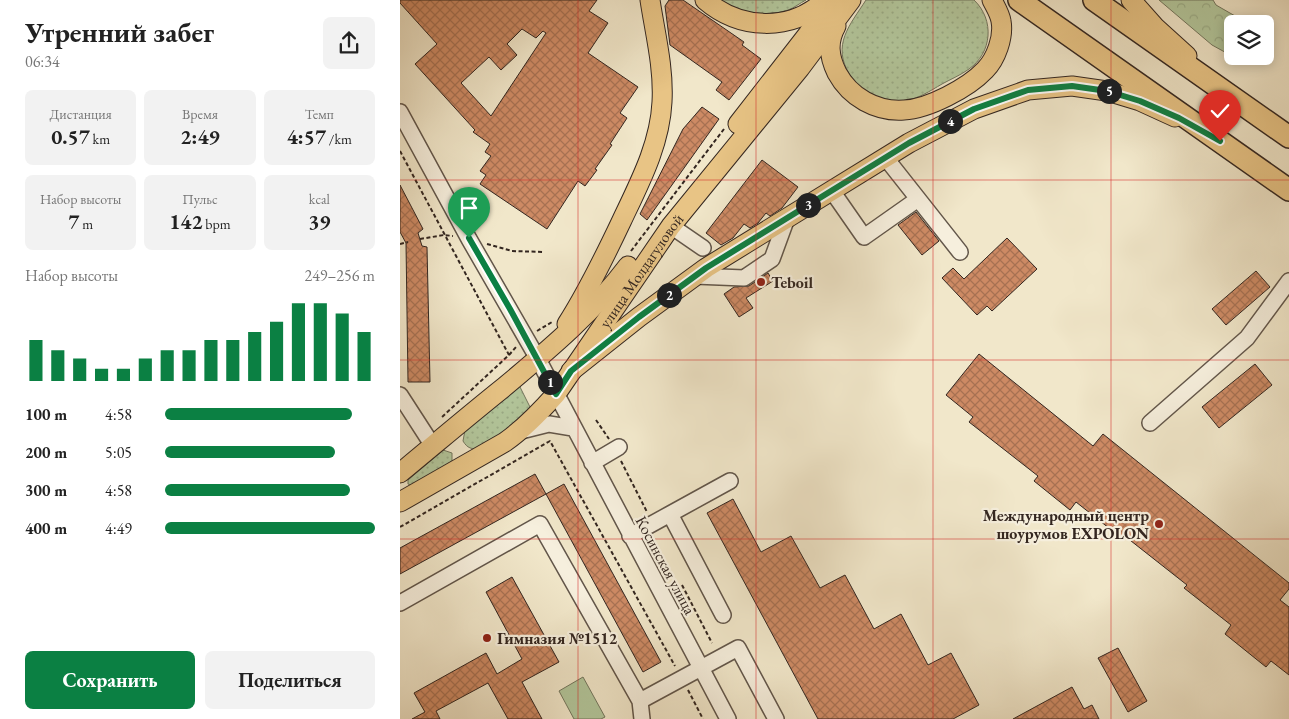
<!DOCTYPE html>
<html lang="ru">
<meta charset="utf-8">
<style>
:root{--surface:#fff;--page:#f2f2f2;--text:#222;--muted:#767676;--accent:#0b8043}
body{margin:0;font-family:"EB Garamond",serif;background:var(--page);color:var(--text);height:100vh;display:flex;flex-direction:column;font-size:19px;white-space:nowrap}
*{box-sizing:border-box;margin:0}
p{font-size:16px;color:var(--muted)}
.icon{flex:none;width:28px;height:28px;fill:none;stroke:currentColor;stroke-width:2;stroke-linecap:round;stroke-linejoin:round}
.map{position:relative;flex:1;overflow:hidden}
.sheet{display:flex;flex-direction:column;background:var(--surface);width:400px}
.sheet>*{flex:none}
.fabs{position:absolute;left:824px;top:15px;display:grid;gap:10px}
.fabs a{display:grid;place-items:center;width:50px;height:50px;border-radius:8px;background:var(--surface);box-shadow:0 2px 12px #0003;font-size:25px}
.pin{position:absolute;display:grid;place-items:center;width:42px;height:42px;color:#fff;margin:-51px -21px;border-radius:50% 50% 50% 0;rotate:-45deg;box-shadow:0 0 5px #0007}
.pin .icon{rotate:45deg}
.km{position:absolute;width:25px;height:25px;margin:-12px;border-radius:50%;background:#222;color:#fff;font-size:14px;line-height:25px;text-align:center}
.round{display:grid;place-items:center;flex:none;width:52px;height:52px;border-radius:8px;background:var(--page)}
.headline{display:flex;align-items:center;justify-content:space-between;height:85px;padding:0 25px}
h1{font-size:28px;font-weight:700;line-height:38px}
.stats{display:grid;grid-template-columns:repeat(3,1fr);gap:8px;height:85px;padding:5px 25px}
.stats div{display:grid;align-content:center;border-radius:8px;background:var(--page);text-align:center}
.stats b{font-size:21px;font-weight:700}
.stats small{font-size:14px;font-weight:400}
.stats p{font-size:14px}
.chart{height:140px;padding:10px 25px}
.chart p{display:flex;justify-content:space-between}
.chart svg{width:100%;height:90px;margin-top:5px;stroke:var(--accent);stroke-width:6}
.action{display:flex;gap:10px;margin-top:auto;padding:10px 25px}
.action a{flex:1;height:58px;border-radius:8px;background:var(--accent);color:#fff;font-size:20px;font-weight:700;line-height:58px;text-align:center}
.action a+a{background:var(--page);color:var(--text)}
ul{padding:0 25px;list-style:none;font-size:16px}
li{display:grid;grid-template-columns:80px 60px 1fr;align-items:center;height:38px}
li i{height:12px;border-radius:6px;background:var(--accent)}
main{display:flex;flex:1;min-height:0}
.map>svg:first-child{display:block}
.green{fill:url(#green-dots);stroke:#73765e}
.forest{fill:url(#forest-crowns);stroke:#73765e}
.pitch{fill:#b3c79c;stroke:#73765e}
.building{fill:url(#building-cross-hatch);stroke:#332620;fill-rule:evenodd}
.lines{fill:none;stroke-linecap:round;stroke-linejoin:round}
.minor-casing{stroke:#62564a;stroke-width:18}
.major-casing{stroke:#332620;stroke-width:21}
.highway-casing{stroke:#332620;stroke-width:24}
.path{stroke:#332620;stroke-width:2;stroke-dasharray:4 2.5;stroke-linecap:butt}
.minor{stroke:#f6efdd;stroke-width:15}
.major{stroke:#e8c485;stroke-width:19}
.highway{stroke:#e8c485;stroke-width:21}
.route-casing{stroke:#fff;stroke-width:10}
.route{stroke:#0b8043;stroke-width:6}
.grid{fill:none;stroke:#d62828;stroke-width:1;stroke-opacity:0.55}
.poi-dot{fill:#8f2418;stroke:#f6efdd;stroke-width:2}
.labels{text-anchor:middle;stroke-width:4.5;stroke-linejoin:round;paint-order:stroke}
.street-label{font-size:16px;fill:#332620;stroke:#f6efdd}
.poi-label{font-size:16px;font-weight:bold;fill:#332620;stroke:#f6efdd;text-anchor:start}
</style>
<main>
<section class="sheet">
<div class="headline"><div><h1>Утренний забег</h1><p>06:34</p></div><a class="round"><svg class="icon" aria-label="share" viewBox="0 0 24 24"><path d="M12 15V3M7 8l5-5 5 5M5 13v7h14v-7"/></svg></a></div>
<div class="stats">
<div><p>Дистанция</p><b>0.57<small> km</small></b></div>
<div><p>Время</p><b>2:49</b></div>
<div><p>Темп</p><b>4:57<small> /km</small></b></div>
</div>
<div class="stats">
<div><p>Набор высоты</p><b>7<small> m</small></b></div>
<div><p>Пульс</p><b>142<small> bpm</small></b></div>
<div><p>kcal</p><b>39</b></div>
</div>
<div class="chart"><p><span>Набор высоты</span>249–256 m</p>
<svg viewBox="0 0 160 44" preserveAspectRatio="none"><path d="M5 44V24M15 44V29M25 44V33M35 44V38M45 44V38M55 44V33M65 44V29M75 44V29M85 44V24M95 44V24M105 44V20M115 44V15M125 44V6M135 44V6M145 44V11M155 44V20"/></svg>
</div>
<ul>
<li><b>100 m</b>4:58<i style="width:89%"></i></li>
<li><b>200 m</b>5:05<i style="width:81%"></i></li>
<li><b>300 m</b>4:58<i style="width:88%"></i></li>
<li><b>400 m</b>4:49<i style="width:100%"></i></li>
</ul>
<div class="action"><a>Сохранить</a><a>Поделиться</a></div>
</section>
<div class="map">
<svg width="889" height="719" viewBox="0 0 889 719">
<defs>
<pattern id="green-dots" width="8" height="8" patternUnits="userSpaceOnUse" patternTransform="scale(1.25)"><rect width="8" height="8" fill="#b3c79c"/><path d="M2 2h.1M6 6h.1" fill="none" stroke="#9aab86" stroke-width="1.8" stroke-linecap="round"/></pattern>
<pattern id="forest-crowns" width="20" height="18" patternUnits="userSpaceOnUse" patternTransform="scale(1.25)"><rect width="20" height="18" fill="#b3c79c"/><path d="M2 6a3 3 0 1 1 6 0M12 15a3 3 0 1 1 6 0" fill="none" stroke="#9aab86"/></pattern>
<pattern id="building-cross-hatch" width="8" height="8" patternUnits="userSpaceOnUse" patternTransform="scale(1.25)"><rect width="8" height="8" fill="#cd8a64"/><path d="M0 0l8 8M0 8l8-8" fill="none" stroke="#a77152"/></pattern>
</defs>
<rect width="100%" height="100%" fill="#f1e7ca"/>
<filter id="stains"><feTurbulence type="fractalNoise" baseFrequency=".004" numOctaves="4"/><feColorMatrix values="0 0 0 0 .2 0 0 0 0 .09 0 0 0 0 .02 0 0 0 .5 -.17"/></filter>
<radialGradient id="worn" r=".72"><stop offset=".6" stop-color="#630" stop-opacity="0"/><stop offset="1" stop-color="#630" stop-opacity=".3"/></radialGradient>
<path class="green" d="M319 0H406C400 3 394 8 388 10 364 18 340 12 319 0Z
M466 0H574C595 20 592 53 569 69 561 75 551 79 542 84 530 91 518 99 504 101 483 105 461 93 450 75 431 45 450 25 466 0Z
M119 385 132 411 80 448C72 450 67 448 63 441L65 430Z
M43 450 52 453V461L13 486 8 484V480Z"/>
<path class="forest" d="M759 0H813L816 5 849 24H832V56L812 45Z"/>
<path class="pitch" d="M183 677 205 717 201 719H174L159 691Z"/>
<path class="building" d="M0 0H197L189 11 208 23 188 53 238 87 220 113 227 118 210 144 212 145 195 169 197 170 185 186 178 181 147 229 80 184 86 175 80 171 91 156 85 152 90 144 73 132 75 130 15 64 37 44 0 3ZM122 29 136 38 143 31 146 33 91 116 61 83 89 57 101 70 117 55 107 44Z
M269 0H283L344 42 342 45 361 59 329 100 316 90 322 82 270 45 265 6Z
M302 107 319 119 247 220 240 214 283 129Z
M362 160 398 187 382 208 370 216 366 213 358 223 350 228 344 224 333 238 321 245 306 233Z
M0 185 23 229 18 233 22 246 27 247 30 382H8L6 243 0 232Z
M516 212 539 241 522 255 498 225Z
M607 238 637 269 592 311 587 306 577 315 542 278 553 268 564 279Z
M856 271 870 287 826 325 812 309Z
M368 273 373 281 346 298 353 308 339 317 324 294 334 287 349 286Z
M579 354 693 446 703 434 889 583V589L880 600 889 607V675L871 661 866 667 825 634 831 625 784 588 787 585 726 537 724 540 676 502 670 510 634 481 638 476 569 422 573 417 546 395Z
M855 364 872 385 819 428 802 407Z
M135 474 146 494 0 574V548Z
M164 484 261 662 243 672 146 494Z
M333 499 361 552 391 536 420 588 445 575 474 629 501 614 528 665 551 653 579 705 553 719H418L307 513Z
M112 577 159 662 122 682 142 719H108L88 683 36 711 40 719H12L25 712 14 693 86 653 97 674 122 659 86 592Z
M718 648 747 701 728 712 698 658Z
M672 687 684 709 692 705 699 719H613Z"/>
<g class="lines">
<g class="minor-casing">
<path id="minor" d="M0 112 69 239 138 359 328 719
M485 157 560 252
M432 191 464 237 518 199
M271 226 303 248
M295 276 344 278 372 259 387 218
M0 395 33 446
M750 423 847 338 889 281
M121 431 149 424 173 428
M192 463 219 447
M270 514 330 481
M230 536 270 514 323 615
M0 603 140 524 240 701 338 648 376 719
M240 701 242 719"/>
</g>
<g class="major-casing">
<g id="major">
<path d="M305 0C340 30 390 32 424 1"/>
<path d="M731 0 755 27 787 56"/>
<path d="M436 26C427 42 429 57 437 73 450 97 476 112 504 110 528 109 568 88 585 70 596 59 604 37 601 21 600 14 595 6 592 0"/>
<path d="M338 124 408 34 430 0"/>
<path d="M167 324C188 291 205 256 222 220 240 182 260 144 262 102 264 68 255 33 250 0"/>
<path d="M171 371 239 317 306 268 509 143 574 109 628 90 672 86 707 91 740 101 775 117"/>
<path d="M0 473C34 445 68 416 103 388 147 351 193 313 228 266"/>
<path id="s1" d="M0 502 105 442C125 428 140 412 156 394L271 226 400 68 451 0"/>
</g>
</g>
<g class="highway-casing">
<path id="highway" d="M619 0 889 190
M694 0 889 137"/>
</g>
<path class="path" d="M0 151 109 355 42 417
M20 239 44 235 53 236
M0 244 8 242
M87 244 112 251 144 252
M231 251 324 129
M137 331 152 322
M109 355 116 347
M196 420 209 439
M221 461 247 512
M0 527 150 441 275 666
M282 585 312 643
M288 690 303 719"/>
<use href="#minor" class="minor"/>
<use href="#major" class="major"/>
<use href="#highway" class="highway"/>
</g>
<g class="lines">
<g class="route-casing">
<path id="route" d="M69 238 110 309 156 394 171 371 239 317 306 268 509 143 574 109 628 90 672 86 707 91 740 101 779 118 820 141"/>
</g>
<use href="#route" class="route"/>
</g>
<path class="grid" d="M178 0V719M356 0V719M533 0V719M711 0V719M0 180H889M0 360H889M0 539H889"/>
<g class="poi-dot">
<circle cx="361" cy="282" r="5"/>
<circle cx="759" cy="524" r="5"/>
<circle cx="87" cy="638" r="5"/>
</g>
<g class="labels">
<g class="street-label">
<text dy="6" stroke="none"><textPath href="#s1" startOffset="341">улица Молдагуловой</textPath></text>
<text transform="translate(266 565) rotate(62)" y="6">Косинская улица</text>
</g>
<g class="poi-label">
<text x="371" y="288">Teboil</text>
<text x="749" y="521" text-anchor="end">Международный центр<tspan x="749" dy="18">шоурумов EXPOLON</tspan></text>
<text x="97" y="644">Гимназия №1512</text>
</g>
</g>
<rect width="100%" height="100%" filter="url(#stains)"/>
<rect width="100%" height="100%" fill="url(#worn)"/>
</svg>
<div class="fabs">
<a><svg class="icon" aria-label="layers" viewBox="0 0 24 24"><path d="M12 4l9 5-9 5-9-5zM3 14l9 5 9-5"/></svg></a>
</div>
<div class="pin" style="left:69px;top:238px;background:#1e9e55"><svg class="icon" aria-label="arrive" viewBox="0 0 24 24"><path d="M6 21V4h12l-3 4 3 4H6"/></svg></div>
<div class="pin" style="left:820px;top:141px;background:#d93025"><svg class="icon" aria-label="check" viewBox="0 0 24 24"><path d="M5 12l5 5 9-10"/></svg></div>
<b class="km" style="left:150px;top:382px">1</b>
<b class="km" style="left:269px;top:295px">2</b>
<b class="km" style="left:408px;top:205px">3</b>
<b class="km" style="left:550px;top:121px">4</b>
<b class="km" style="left:709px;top:91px">5</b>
</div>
</main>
